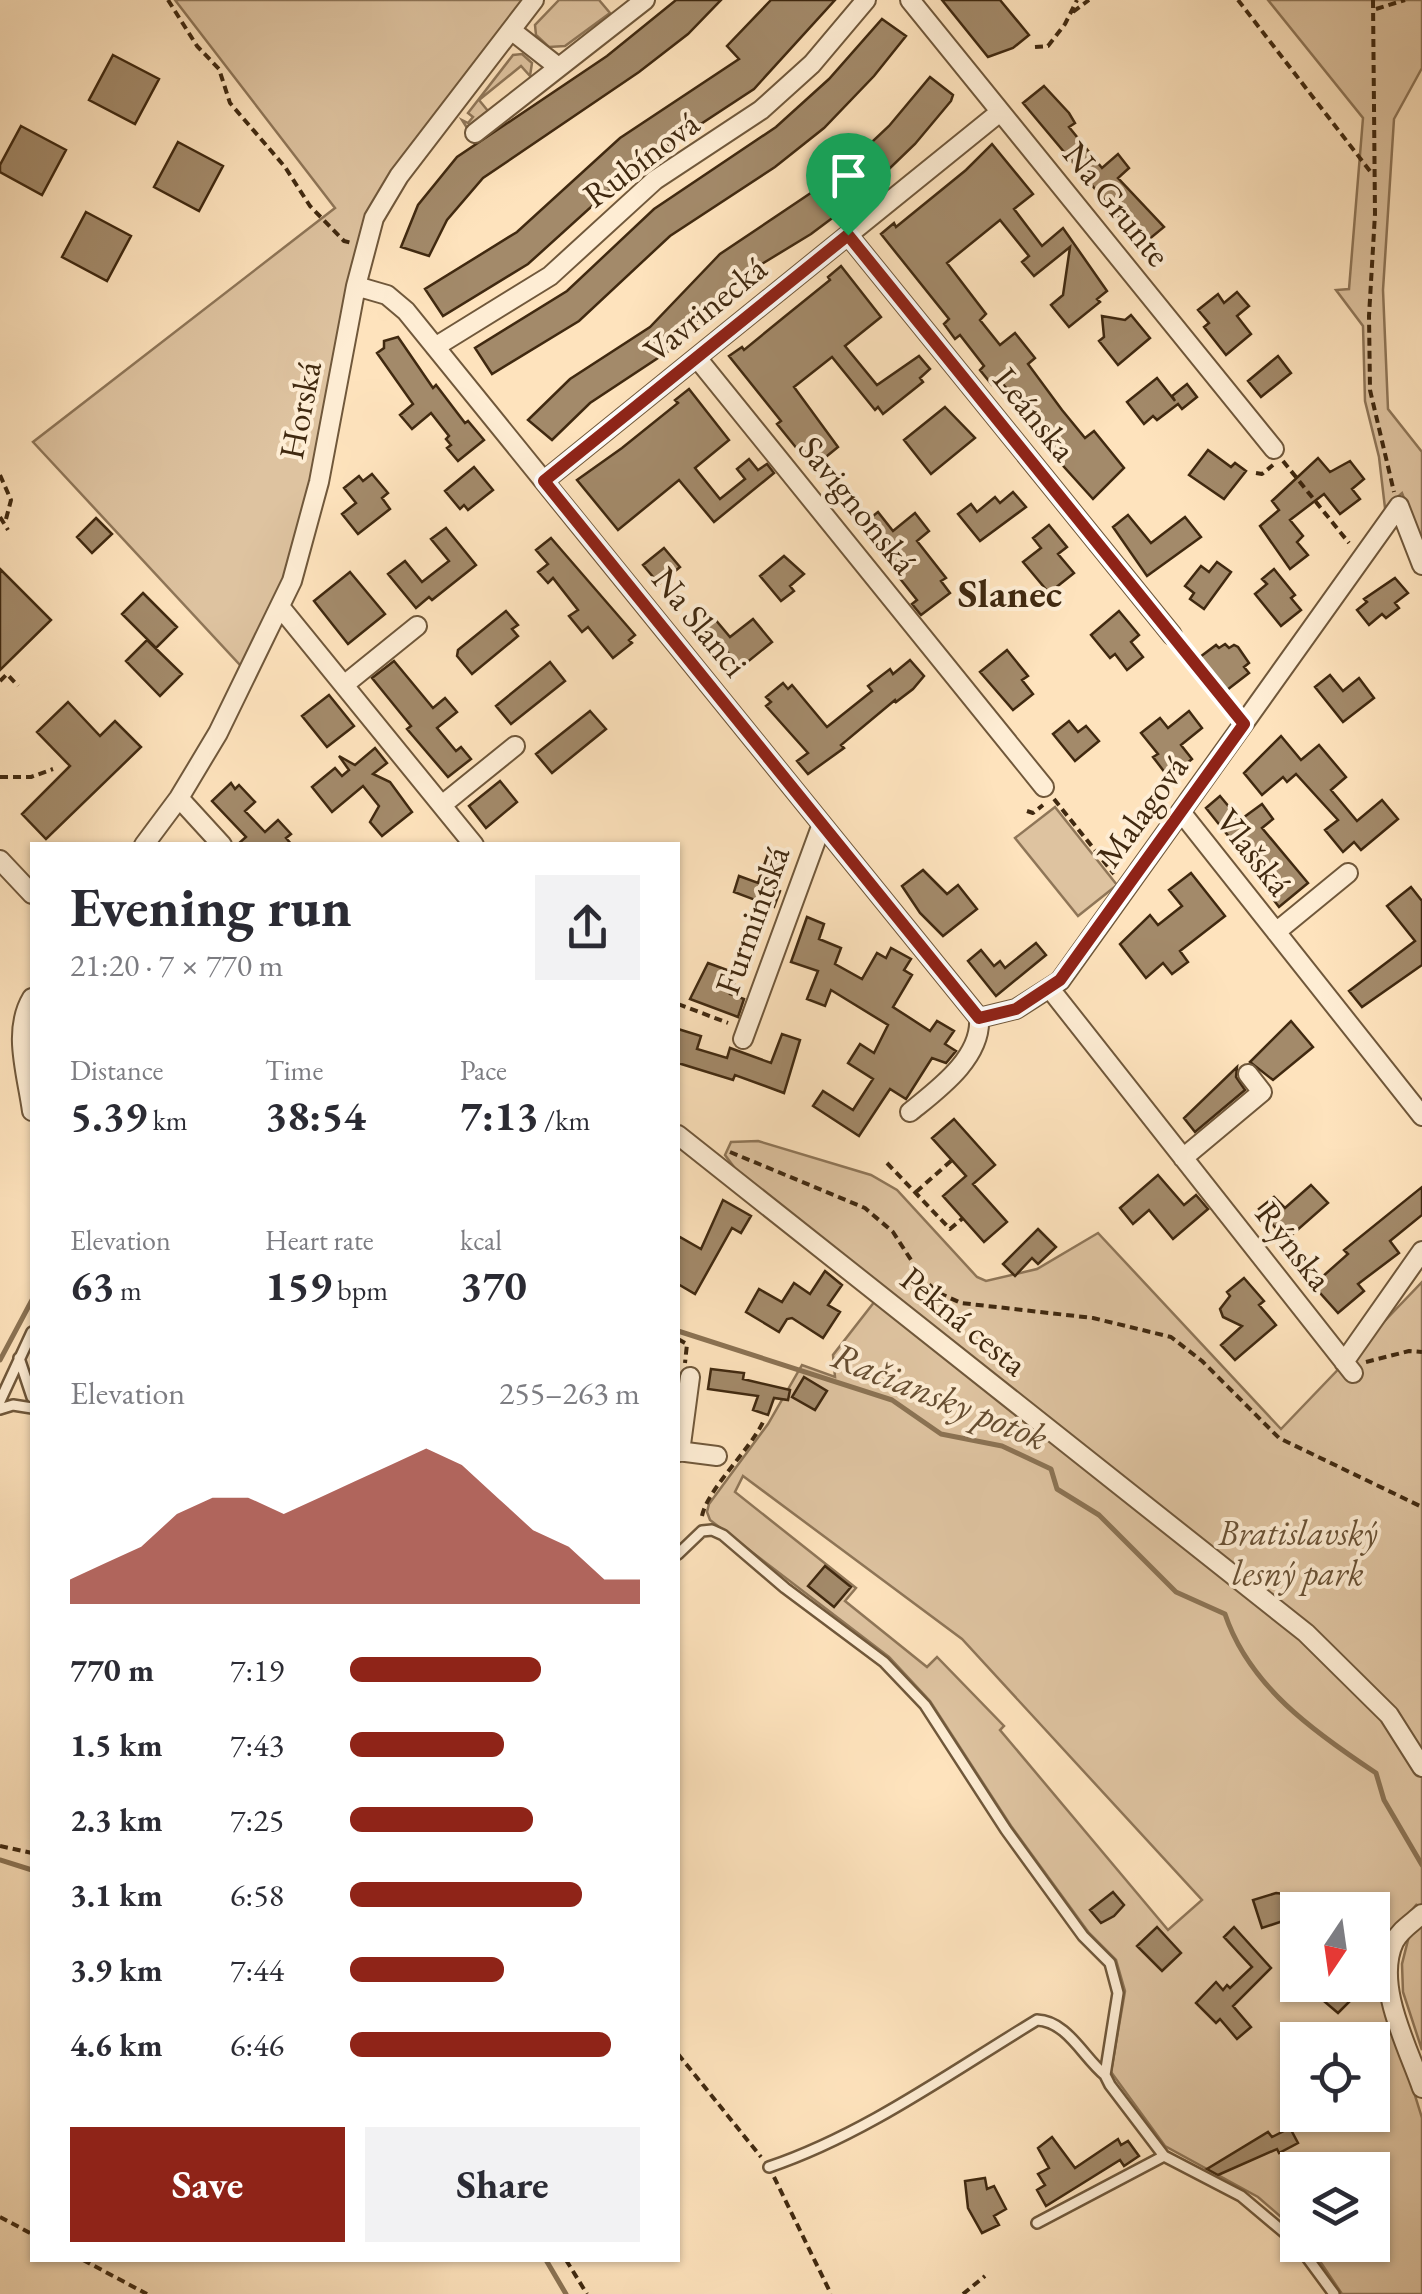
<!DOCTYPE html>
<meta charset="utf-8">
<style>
:root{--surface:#fff;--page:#f2f2f3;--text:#2b2b33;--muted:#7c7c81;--accent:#8f2418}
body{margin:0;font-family:"EB Garamond",serif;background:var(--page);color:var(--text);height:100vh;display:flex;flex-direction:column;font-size:38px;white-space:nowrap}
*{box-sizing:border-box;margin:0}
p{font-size:32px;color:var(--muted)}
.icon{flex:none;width:55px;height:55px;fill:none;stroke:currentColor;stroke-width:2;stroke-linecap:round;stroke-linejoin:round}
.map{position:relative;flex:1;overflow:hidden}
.details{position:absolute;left:30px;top:842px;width:650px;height:1420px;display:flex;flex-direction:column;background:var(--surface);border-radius:0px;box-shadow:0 2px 8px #0004}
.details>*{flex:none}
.needle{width:65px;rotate:193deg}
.controls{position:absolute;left:1280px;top:1892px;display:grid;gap:20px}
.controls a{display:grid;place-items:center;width:110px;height:110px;border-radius:0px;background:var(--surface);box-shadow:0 2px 8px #0004;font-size:50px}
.pin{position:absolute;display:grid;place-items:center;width:85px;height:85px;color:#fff;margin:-102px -42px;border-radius:50% 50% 50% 0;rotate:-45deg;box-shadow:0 0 10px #0007}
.pin .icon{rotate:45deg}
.round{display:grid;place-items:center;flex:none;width:105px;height:105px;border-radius:0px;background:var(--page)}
.head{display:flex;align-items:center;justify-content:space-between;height:170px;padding:0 40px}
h1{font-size:55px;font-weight:700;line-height:75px}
.metrics{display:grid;grid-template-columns:repeat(3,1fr);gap:15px;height:170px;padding:10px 40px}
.metrics div{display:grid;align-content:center}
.metrics b{font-size:42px;font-weight:700}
.metrics small{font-size:28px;font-weight:400}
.metrics p{font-size:28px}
.chart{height:280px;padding:20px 40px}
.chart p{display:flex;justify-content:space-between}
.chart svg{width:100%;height:180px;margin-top:10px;fill:var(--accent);opacity:.7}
.action{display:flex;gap:20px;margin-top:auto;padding:20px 40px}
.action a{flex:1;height:115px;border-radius:0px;background:var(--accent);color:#fff;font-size:40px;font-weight:700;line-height:115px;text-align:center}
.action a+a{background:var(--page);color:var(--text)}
ul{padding:0 40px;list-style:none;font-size:32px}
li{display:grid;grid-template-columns:160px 120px 1fr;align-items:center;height:75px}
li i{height:25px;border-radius:12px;background:var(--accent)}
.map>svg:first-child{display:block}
.green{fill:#dec3a0;stroke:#8f7658;stroke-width:2.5;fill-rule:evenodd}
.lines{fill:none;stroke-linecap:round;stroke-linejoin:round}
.stream{stroke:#8b7354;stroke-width:5}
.building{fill:#a38a6a;stroke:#402910;stroke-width:2.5}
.service-casing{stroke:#70583b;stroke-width:14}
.minor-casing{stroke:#70583b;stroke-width:22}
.path{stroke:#402910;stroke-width:4;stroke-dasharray:8 5;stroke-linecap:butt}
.service{stroke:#feedd4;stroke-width:9}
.minor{stroke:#feedd4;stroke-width:18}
.route-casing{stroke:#fff;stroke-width:20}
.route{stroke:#8f2418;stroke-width:12}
.labels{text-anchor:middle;stroke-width:8;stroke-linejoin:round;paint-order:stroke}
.street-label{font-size:35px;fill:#402910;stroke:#feedd4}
.park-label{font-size:35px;font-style:italic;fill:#685034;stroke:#feedd4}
.water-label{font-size:38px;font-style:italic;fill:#664e32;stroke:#feedd4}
.quarter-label{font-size:40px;font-weight:bold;fill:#402910;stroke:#feedd4}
</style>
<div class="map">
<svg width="1422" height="2294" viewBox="0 0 1422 2294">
<rect width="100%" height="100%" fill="#fee3bd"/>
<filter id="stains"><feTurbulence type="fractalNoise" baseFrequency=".002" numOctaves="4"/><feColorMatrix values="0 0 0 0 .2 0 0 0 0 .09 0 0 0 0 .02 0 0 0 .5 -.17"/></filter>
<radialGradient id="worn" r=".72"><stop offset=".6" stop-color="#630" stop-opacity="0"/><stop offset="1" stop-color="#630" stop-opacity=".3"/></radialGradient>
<path class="green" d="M175 0H526L393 172 285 579 241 666 33 442 335 208Z
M559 0H599L610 13 565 46 549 47 536 35 535 25Z
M1268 0H1422V68L1394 119 1383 290 1388 409 1422 452V544L1402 493 1385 508 1379 457 1365 401 1363 326 1336 290 1349 289 1363 118Z
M522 54 532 63 530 76 521 66 479 100 488 111 467 128 462 120 468 123 473 117 468 113 513 55Z
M1055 807 1117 885 1078 916 1015 838Z
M758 1141 871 1175 897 1190 977 1277 986 1281 1037 1269 1098 1233 1281 1429 1422 1282V2050L1403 1992 1402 1964 1417 1904 1383 1944 1380 1983 1422 2118V2294H1342L1309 2245H1372V2170H1298L1297 2231 1258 2197 1165 2146 1111 2072 1125 1991 1116 1960 1089 1933 1011 1826 930 1701 889 1657 710 1520 707 1512 709 1504 768 1424 802 1365 835 1377 833 1355 875 1301 866 1273 740 1175 725 1155 731 1142ZM743 1476 962 1639 1202 1900 1168 1930 1000 1730 1004 1726 937 1657 927 1667 845 1601 856 1588 735 1492ZM1298 1910H1372V1985H1298ZM1298 2040H1372V2115H1298Z"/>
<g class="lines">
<path class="stream" d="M678 1331 892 1400 941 1434 1002 1446 1051 1469 1057 1489 1099 1515 1176 1592 1225 1614C1249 1686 1314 1732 1376 1773L1384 1800 1422 1865
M0 1360 32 1300
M0 1860 32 1870
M546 2260 566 2294"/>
</g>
<path class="building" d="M676 0H721L688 34 639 72 483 178 447 220 429 256 401 247 418 205 457 157 607 56Z
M771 0H835L754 89 634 168 528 264 443 316 425 289 517 232 620 138 739 59 727 46Z
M942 0H1000L1029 35 1013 48 988 57Z
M882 19 906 36 874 76 824 128 775 167 670 236 579 321 492 374 475 348 567 291 654 209 776 127 829 79Z
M113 55 159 79 135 124 89 100Z
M930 77 953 95 951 101 915 144 859 198 811 234 747 273 714 301 673 348 590 403 552 440 528 420 570 379 650 327 720 254 836 176 889 126Z
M1044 86 1069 113 1075 123 1069 127 1102 168 1118 154 1129 168 1118 178 1164 227 1142 245 1023 103Z
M21 126 66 150 42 195 0 172V165Z
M178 142 223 166 199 211 154 187Z
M992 144 1033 194 1014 209 1042 246 1063 228 1107 291 1097 299 1100 302 1069 327 1051 305 1063 295 1070 247 1034 276 1022 262 1029 256 1000 220 947 263 986 314 980 320 1000 345 1015 333 1035 358 1028 364 1062 410 1085 438 1094 431 1124 468 1093 499 1056 458 1059 456 1003 384 992 385 980 370 984 366 960 335 955 339 944 324 949 319 881 234 894 223 896 227 966 170Z
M86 212 131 236 107 281 62 257Z
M841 266 881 317 845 346 877 385 919 356 930 369 920 378 923 382 883 414 878 407 875 410 832 357 794 387 838 447 816 465 805 452 802 455 777 424 781 421 729 356 742 347 744 350 783 318 830 280 828 277Z
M1237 292 1249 306 1237 316 1251 334 1226 355 1204 327 1209 323 1198 310 1218 294 1224 303Z
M1131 315 1150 338 1118 365 1099 341 1104 337 1102 316 1125 320Z
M398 337 433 388 436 385 465 423 468 421 484 440 458 461 447 448 451 445 446 439 449 436 431 413 412 429 400 415 413 404 377 353 384 348V341Z
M1278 356 1291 373 1261 397 1248 381Z
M1157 378 1175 401 1172 396 1187 384 1197 397 1182 409 1178 404 1157 420 1153 416 1144 424 1127 402Z
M689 389 729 440 695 468 720 499 745 479 737 469 749 459 758 470 767 464 774 473 714 522 679 480 618 530 577 480 622 448 678 403 675 400Z
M945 407 975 438 931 474 904 440Z
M1208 450 1231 467 1235 463 1246 471 1224 499 1189 475Z
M1318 458 1330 472 1350 461 1364 479 1352 489 1360 499 1340 514 1324 494 1290 520 1303 536 1297 542 1308 555 1290 569 1260 526 1279 510 1272 501Z
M474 467 493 490 468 510 464 505 460 509 445 491Z
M372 474 388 493 382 498 390 509 358 534 342 514 356 503 344 488 359 476 363 481Z
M1013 492 1026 507 980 541 958 514 971 504 977 512 995 497 1000 503Z
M878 512 893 531 915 513 929 531 917 541 946 578 941 581 950 593 921 615 912 604 917 600 859 527Z
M1128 515 1151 543 1185 517 1201 537 1147 576 1113 527Z
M96 518 112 534 92 553 77 537Z
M1049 525 1067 547 1058 554 1074 573 1049 593 1023 562 1041 548 1033 538Z
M446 528 476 565 432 600 429 597 416 608 388 574 405 561 422 582 449 561 431 539Z
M551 538 635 635 629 640 632 643 613 658 588 627 582 632 569 616 578 610 553 578 548 583 538 572 548 564 536 550Z
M664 548 680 567 659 584 643 565Z
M784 556 804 574 790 586 794 591 781 601 760 576Z
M1217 562 1231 572 1204 609 1190 599 1194 593 1185 586 1201 566 1209 572Z
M0 569 51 620 0 670Z
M1274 569 1295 595 1291 598 1301 610 1281 626 1255 594 1267 584 1262 579Z
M350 572 385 614 348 644 314 601Z
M1395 578 1408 593 1395 603 1399 608 1386 618 1382 614 1369 625 1357 610 1367 602 1364 599Z
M143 593 177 627 156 648 122 614Z
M506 611 518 625 512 629 518 636 472 674 457 656 458 650Z
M1119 611 1139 635 1131 642 1143 657 1127 670 1115 654 1110 658 1091 635Z
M714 618 730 637 753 619 772 642 740 668 722 645 715 650 699 630Z
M147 640 182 674 160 696 126 661Z
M1225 644 1229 648 1234 645 1238 647 1249 663 1244 667 1249 673 1227 690 1200 657 1216 645 1219 648Z
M1007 650 1028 676 1022 680 1033 694 1013 710 980 672Z
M910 660 924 676 913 689 896 702 895 700 841 745 844 748 808 774 797 761 808 753 766 706 771 702 766 697 783 683 788 689 792 685 827 727 872 691 868 686 890 669 893 674Z
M394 661 433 708 445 698 457 712 437 728 456 751 461 747 471 759 448 777 407 729 411 726 372 678Z
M550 662 565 681 511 724 496 706Z
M1330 675 1343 691 1359 678 1374 698 1343 722 1315 687Z
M329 695 354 726 327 747 302 716Z
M68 702 100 736 115 721 141 747 46 839 22 814 70 766 37 732Z
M590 711 606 729 552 773 536 754Z
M1189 711 1202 728 1181 745 1192 759 1169 778 1153 757 1158 754 1141 733 1160 718 1168 728Z
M1069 721 1078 732 1086 726 1099 741 1075 761 1053 734Z
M1281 736 1301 760 1319 745 1346 777 1331 790 1357 821 1382 800 1398 819 1361 850 1354 842 1343 852 1325 830 1338 820 1296 774 1287 782 1283 777 1262 795 1244 773Z
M375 748 387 763 373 774 390 782 412 812 382 836 370 822 379 806 363 786 332 812 312 787 335 768 342 776 349 770 339 756 355 765Z
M500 781 517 802 486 828 469 806Z
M231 783 235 789 239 785 255 802 245 811 265 832 278 820 291 834 286 838 292 845H237L246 837 212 801Z
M1220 796 1240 820 1262 804 1273 819 1262 828 1308 883 1279 907 1269 894 1283 882 1248 841 1238 848 1206 808Z
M789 851 776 889 780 891 774 907 734 892 739 876 758 883 768 854Z
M923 870 947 894 958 885 977 909 943 936 920 913 902 886Z
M1191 873 1225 916 1180 951 1188 962 1172 974 1163 963 1146 978 1120 944 1150 915 1158 925 1182 906 1169 890Z
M1411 887 1422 901V965L1362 1007 1349 991 1415 941 1387 906Z
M807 917 824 924 819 939 841 948 835 964 862 979 877 953 886 958 891 948 911 959 904 970 912 975 893 1007 930 1031 937 1021 954 1031 945 1044 956 1051 946 1063 932 1058 906 1099 890 1089 859 1136 813 1106 823 1091 853 1110 873 1079 848 1063 860 1044 874 1053 888 1025 831 990 825 1006 807 999 818 971 791 962Z
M1036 943 1046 955 996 996 968 961 981 950 994 966 1000 961 1005 968Z
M708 963 738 974 730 994 744 999 738 1017 690 999Z
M1291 1021 1313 1047 1273 1080 1250 1062Z
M678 1029 701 1036 697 1049 727 1058 730 1048 771 1063 782 1034 800 1040 784 1093 735 1075 733 1080 678 1063Z
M1237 1067 1236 1077 1245 1090 1195 1132 1184 1118Z
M954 1119 995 1165 973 1184 1007 1222 984 1242 943 1196 966 1176 932 1138Z
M1158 1175 1184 1205 1196 1195 1208 1209 1173 1239 1149 1210 1133 1224 1120 1208Z
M1311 1185 1328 1203 1286 1240 1259 1209 1274 1197 1285 1208Z
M1422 1187V1215L1390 1241 1399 1253 1358 1284 1364 1291 1338 1313 1313 1285 1348 1254 1344 1250Z
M723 1200 751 1216 741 1233 732 1228 695 1294 678 1284V1236L701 1249Z
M1038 1229 1056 1247 1038 1264 1032 1258 1015 1276 1003 1264Z
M825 1271 842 1285 828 1305 840 1312 823 1338 792 1318 787 1319 779 1332 746 1312 759 1289 782 1302 794 1283 810 1294Z
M1244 1278 1264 1301 1259 1305 1276 1325 1235 1360 1221 1345 1242 1326 1223 1317 1220 1309 1230 1296 1227 1292Z
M711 1369 744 1373 743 1379 790 1390 788 1400 774 1398 768 1415 753 1410 758 1396 708 1389Z
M804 1377 827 1391 815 1410 792 1397Z
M825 1566 851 1587 834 1607 808 1586Z
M1113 1892 1124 1905 1114 1916 1101 1923 1090 1910Z
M1276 1893 1292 1895 1298 1916 1262 1928 1253 1900Z
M1157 1927 1181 1953 1162 1971 1137 1946Z
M1234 1927 1271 1968 1233 2006 1251 2027 1237 2039 1220 2019 1216 2023 1196 2003 1216 1982 1223 1990 1227 1985 1230 1988 1252 1967 1224 1937Z
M1305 1985H1339L1353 1998 1338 2013Z
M1290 2128 1298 2143 1279 2153 1277 2149 1218 2175 1207 2169 1268 2132 1272 2137Z
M1052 2137 1075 2168 1118 2139 1121 2145 1128 2141 1139 2156 1124 2166 1120 2160 1046 2206 1037 2190 1045 2185 1038 2174 1049 2168 1038 2148Z
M985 2178 987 2189 994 2186 1006 2209 994 2216 999 2225 982 2233 968 2208 965 2181Z"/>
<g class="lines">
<g class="service-casing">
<path id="service" d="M19 1358 32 1397
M0 1401 32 1332
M0 1409 13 1405 32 1408
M678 1554 702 1531 712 1530 723 1535 785 1588 884 1662 925 1705 1006 1830 1083 1936 1110 1963 1118 1993 1105 2075 1110 2085 1164 2156 1241 2196 1298 2244
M769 2167C864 2135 951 2072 1037 2020 1067 2021 1083 2057 1105 2075
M1037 2223 1164 2156
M1298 2245 1334 2294"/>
</g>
<g class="minor-casing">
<path id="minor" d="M910 0 1274 449
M511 30 557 66
M475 133 645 0
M848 235 1172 635
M356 286 387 295 406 311 979 1018
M435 347 550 276 655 180 761 110 812 64 866 0
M697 358 1044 787
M544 481 1000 112
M1399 506 1422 565
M281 608 474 845
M344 685 417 626
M179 798 222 845
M442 805 515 746
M1181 812 1422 1116
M144 845 179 798 218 733 292 581 319 482 356 286 374 218 399 176 534 0
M0 860 32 894
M1276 932 1348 873
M1051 990 1353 1373
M32 998C12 1031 27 1074 32 1111
M743 1039 822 824
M910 1112C937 1090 982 1058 979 1018L1016 1009 1060 981 1399 506
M678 1135 1306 1633 1389 1715 1422 1767
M1183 1158 1262 1092 1248 1074
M1344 1362 1422 1251
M678 1451 717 1456
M680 1452 690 1377
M1422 1914C1412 1923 1400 1930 1394 1942 1374 1985 1408 2047 1422 2088"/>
</g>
<path class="path" d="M168 0 197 46 219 69 230 103 285 167 310 206 344 241 352 243
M1238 0 1373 175
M1373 0 1375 214 1369 316 1370 390 1394 492
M1376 9 1405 0
M1073 12 1089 0
M1035 47 1048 46 1065 24 1077 0
M1283 461 1349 543
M1256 473 1262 474 1273 465
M0 475 11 500 5 523
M0 517 8 530
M1181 646 1232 708
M0 681 7 674 18 686
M0 777H31L53 769
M1054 799 1114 874
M1027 811 1033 813 1043 805
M678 1004 728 1023
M730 1152 865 1208 893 1232 924 1280 939 1293 961 1303 1093 1318 1171 1337 1202 1361 1279 1438 1422 1507
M887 1163 950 1229 963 1218
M916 1192 952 1160
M678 1339 687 1344 685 1363
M1366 1362 1409 1351 1422 1352
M702 1516C707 1490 749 1451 763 1422
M0 1846 32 1853
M678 2054 761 2157
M774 2177 831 2294
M0 2217 32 2234
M83 2260 147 2294
M566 2260 587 2294
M963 2294 985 2276"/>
<use href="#service" class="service"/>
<use href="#minor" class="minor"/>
</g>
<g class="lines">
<g class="route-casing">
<path id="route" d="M848 235 1244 724 1060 980 1016 1009 979 1018 544 481Z"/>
</g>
<use href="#route" class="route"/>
</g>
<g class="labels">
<g class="street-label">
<text transform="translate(641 159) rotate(-37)" y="12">Rubínová</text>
<text transform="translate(1117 204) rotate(51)" y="12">Na Grunte</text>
<text transform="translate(705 309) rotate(-39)" y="12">Vavrinecká</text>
<text transform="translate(300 410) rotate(-79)" y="12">Horská</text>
<text transform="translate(1035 414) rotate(51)" y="12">Leánska</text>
<text transform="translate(858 505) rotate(51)" y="12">Savignonská</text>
<text transform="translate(700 622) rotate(51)" y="12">Na Slanci</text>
<text transform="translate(1142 811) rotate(-54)" y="12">Malagová</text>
<text transform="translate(1254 852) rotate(52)" y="12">Vlašská</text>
<text transform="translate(752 920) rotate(-70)" y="12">Furmintská</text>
<text transform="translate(1294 1246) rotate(52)" y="12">Rýnska</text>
<text transform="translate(964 1321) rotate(39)" y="12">Pekná cesta</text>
</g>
<g class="park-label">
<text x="1298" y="1545">Bratislavský<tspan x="1298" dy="40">lesný park</tspan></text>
</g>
<g class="water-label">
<text transform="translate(940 1396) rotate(22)" y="13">Račiansky potok</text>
</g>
<g class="quarter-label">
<text x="1010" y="607">Slanec</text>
</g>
</g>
<rect width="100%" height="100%" filter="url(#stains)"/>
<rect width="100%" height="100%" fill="url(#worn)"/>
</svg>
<div class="controls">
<a><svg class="needle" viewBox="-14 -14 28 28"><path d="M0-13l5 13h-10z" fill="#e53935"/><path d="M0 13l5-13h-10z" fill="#7c7c81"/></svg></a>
<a><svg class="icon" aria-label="locate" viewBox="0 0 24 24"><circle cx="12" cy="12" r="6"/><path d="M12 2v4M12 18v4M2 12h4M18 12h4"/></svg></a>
<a><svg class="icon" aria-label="layers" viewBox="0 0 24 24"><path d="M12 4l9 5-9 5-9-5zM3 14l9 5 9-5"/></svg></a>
</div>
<div class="pin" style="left:848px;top:235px;background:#1e9e55"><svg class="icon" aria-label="arrive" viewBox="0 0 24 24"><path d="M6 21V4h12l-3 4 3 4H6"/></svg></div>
<section class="details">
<div class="head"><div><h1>Evening run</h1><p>21:20 · 7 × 770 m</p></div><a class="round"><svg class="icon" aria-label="share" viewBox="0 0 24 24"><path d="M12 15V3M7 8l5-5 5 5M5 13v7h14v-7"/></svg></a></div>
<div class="metrics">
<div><p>Distance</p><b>5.39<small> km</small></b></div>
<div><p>Time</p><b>38:54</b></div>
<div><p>Pace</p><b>7:13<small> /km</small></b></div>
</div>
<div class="metrics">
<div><p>Elevation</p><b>63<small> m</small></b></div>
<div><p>Heart rate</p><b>159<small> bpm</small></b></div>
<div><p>kcal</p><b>370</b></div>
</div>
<div class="chart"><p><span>Elevation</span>255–263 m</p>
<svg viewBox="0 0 160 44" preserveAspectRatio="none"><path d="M0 44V38L10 34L20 30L30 22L40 18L50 18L60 22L70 18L80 14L90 10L100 6L110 10L120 18L130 26L140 30L150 38L160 38V44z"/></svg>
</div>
<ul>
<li><b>770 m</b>7:19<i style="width:66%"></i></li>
<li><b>1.5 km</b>7:43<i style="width:53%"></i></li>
<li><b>2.3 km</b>7:25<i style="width:63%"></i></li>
<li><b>3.1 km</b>6:58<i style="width:80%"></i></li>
<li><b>3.9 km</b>7:44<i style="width:53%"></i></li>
<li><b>4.6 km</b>6:46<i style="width:90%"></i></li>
</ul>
<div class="action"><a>Save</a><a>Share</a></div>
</section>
</div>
